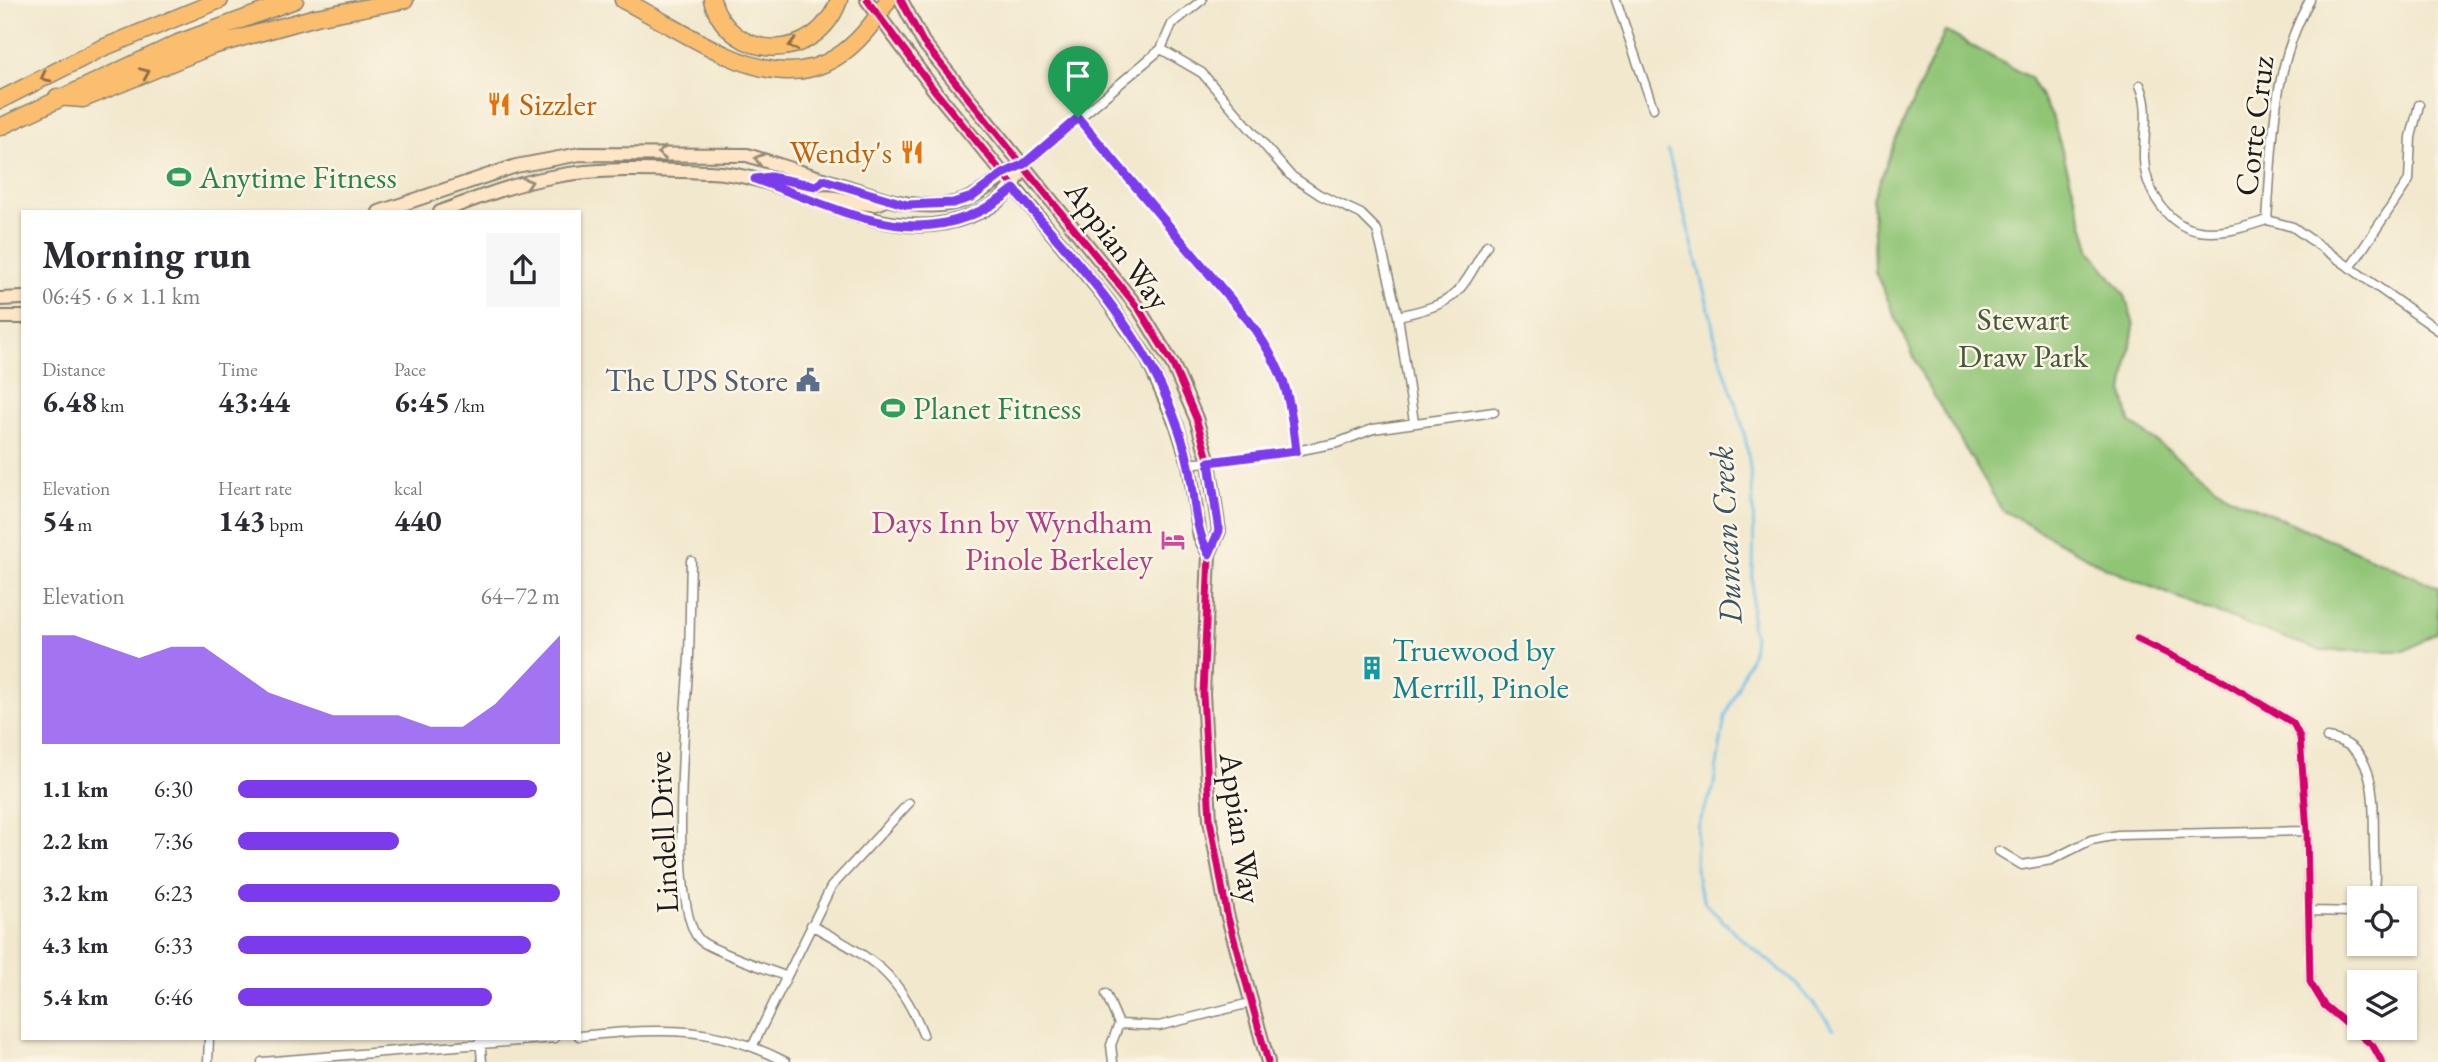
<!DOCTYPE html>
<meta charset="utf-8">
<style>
:root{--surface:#fff;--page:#f7f7f7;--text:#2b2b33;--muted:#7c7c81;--accent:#7c3aed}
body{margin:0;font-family:"EB Garamond",serif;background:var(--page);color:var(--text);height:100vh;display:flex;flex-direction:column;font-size:26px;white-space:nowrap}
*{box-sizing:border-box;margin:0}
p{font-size:23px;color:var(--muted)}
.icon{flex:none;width:38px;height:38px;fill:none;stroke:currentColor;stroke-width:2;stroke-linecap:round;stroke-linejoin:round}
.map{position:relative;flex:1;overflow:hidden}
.details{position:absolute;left:21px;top:210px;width:560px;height:830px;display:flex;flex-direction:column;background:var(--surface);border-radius:0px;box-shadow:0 2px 5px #0004}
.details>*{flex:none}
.fabs{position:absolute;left:2347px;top:886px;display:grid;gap:14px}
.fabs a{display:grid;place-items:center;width:70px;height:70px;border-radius:0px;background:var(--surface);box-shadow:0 2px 5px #0004;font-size:35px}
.pin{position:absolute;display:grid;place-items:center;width:60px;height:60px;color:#fff;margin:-72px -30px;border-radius:50% 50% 50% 0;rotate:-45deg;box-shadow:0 0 7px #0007}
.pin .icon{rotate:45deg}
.round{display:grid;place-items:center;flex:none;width:74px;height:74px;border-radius:0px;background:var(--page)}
.head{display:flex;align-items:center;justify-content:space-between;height:119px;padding:0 21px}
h1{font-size:38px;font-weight:700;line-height:52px}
.figures{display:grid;grid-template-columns:repeat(3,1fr);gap:10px;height:119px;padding:7px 21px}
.figures div{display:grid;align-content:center}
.figures b{font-size:30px;font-weight:700}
.figures small{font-size:19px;font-weight:400}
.figures p{font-size:19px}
.chart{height:196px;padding:14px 21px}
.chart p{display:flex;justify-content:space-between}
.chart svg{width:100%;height:126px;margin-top:7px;fill:var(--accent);opacity:.7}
ul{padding:0 21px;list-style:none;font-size:23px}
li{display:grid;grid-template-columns:112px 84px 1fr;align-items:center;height:52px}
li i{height:18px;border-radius:9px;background:var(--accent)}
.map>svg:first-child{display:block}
.green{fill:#90c576;stroke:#567049;stroke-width:2}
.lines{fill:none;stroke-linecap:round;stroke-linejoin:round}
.stream{stroke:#6ebfea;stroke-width:2.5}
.street-casing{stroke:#868274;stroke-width:11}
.secondary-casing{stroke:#868274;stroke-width:16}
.highway-casing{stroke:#868274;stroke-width:19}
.street{stroke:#fff;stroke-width:8}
.secondary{stroke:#fde5c5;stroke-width:12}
.highway{stroke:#fbbe6e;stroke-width:16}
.cycleway-casing{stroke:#fcf5e5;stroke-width:11}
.cycleway{stroke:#d6006c;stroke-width:7}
.oneway{stroke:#8c6d45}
.oneway2{stroke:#988b79}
.route-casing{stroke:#fff;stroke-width:14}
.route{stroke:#7c3aed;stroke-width:9}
.labels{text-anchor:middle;stroke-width:5;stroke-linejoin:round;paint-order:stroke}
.food-label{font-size:32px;fill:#c56008;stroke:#fcf5e5;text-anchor:start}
.street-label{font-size:32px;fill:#1c1c1c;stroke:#fcf5e5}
.leisure-label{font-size:32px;fill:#27864d;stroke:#fcf5e5;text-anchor:start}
.park-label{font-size:32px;fill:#45573c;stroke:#fcf5e5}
.service-label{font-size:32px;fill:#4e5e75;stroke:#fcf5e5;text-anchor:end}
.hotel-label{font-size:32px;fill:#b23c85;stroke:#fcf5e5;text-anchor:end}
.culture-label{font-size:32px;fill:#0d838f;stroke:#fcf5e5;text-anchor:start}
.water-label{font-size:33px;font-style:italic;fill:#395564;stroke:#fcf5e5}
</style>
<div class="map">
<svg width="2438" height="1062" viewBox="0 0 2438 1062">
<rect width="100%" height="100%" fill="#fcf5e5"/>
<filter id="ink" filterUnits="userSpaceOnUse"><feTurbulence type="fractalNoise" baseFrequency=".0143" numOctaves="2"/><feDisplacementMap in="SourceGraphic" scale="14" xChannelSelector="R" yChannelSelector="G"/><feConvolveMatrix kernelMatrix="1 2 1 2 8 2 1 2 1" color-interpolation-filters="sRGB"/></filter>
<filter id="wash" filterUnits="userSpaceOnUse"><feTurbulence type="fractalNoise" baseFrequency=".00686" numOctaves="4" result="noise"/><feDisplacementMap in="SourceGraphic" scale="28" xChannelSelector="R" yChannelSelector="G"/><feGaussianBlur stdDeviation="1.57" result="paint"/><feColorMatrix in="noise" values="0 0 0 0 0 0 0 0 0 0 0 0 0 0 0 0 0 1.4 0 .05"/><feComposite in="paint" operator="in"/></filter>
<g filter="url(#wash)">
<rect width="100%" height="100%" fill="#f1e8cd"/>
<path class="green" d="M1945 31 2030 78 2052 116 2091 251 2125 295 2134 326 2123 392 2130 422 2227 495 2438 587V632L2405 651H2321L2205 609 2106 568 2002 510 1924 379 1875 272 1873 199 1896 139Z"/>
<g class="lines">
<path class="stream" d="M1668 151 1711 317C1717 359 1736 396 1745 437 1758 497 1753 565 1751 626L1754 637 1752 654 1725 717 1713 790 1698 823 1695 860 1698 885 1705 903 1736 934 1799 986 1834 1029"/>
</g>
</g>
<g filter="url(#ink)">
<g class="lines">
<g class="street-casing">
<path id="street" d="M1616 0 1653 108
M1161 49 1202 73 1290 175 1320 195 1361 214 1377 230 1398 316 1414 422
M2140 85C2151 111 2143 132 2144 159 2145 189 2167 226 2199 231 2222 235 2245 227 2267 220
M1078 118 1249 321C1285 371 1289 391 1296 451
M1025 164 1161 49 1172 24 1202 0
M2267 220C2273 144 2271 68 2310 0
M2267 220 2293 227 2438 330
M2350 268 2409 180 2411 137 2419 105
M1398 316C1457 303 1458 296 1487 245
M1189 464 1296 451 1337 443 1373 429 1494 412
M691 561C690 593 690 625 689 657 686 705 667 913 701 941 713 951 767 969 785 976
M2137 639 2216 677 2293 723 2300 737 2307 831 2310 982 2324 1005 2373 1046 2382 1062
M2327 738C2379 744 2373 804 2374 844 2374 861 2377 882 2372 898
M1999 851 2022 865 2051 860 2091 840 2118 835 2307 831
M2310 911 2359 912
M811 925C869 957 898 970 923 1034
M1106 994 1119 1024
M579 1036C660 1029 711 1023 786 1062
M480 1038 482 1062
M753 1045 831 887 909 803
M208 1062 209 1038
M262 1062 555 1038
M1113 1062 1111 1045 1119 1024 1159 1026 1250 1003"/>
</g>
<g class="secondary-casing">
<path id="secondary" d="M867 0 935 91 1108 301 1147 358 1177 426 1189 464 1200 537 1209 554
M901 0 923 42 1139 309 1173 365 1196 418 1209 462 1219 531 1209 554 1203 694 1210 820 1227 914 1268 1062
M776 179C792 183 810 191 824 180
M812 199C839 191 870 214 886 199
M379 212 516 166 580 154 747 155 886 199C913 206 947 210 973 196 991 186 1006 173 1025 164
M440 212C475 199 513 184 551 177 601 167 658 170 709 172 800 175 878 252 970 216 999 205 1012 192 1025 164
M0 299 23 298
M0 317H23"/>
</g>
<g class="highway-casing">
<path id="highway" d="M623 0C721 50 809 131 888 0
M712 0C731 64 817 63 839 0
M57 97 83 99 212 46 316 17 405 0
M0 100 100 49 220 0
M0 127 178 43 295 0"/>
</g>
<use href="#street" class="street"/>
<use href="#secondary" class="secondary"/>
<use href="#highway" class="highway"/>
<g class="cycleway-casing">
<path id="cycleway" d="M867 0 935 91 1108 301 1147 358 1177 426 1189 464 1200 537 1209 554
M901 0 923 42 1139 309 1173 365 1196 418 1209 462 1219 531 1209 554 1203 694 1210 820 1227 914 1268 1062
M2137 639 2216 677 2293 723 2300 737 2307 831 2310 982 2324 1005 2373 1046 2382 1062"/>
</g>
<use href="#cycleway" class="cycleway"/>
</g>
<defs><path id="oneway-chevron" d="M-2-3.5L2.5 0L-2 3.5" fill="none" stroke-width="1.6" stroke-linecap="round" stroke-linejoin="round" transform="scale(1.75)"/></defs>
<g class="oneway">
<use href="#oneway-chevron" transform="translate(793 45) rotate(166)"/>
<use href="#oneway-chevron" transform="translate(145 73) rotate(-23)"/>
<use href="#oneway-chevron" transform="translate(45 77) rotate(153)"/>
</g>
<g class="oneway2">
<use href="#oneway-chevron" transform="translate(662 153) rotate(180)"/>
<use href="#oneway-chevron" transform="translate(759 159) rotate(-164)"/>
<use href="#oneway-chevron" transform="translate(528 183) rotate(-17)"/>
</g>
</g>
<g class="lines" filter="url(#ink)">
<g class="route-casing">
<path id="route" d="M1078 118 1249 321C1285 371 1289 391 1296 451L1209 462 1219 531 1209 554C1194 528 1195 496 1189 466 1184 442 1175 417 1165 395 1131 317 1068 253 1014 189 927 261 846 211 755 179L770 177 816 186 824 180 907 205 953 203 972 197 1003 174 1024 164Z"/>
</g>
<use href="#route" class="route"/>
</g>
<defs>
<g id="restaurant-bare" transform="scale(1.89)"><path d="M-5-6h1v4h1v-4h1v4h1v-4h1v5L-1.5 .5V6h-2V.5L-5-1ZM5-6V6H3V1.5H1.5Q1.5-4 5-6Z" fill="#e8710a" stroke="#fcf5e5" stroke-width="2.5" paint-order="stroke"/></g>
<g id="stadium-bare" transform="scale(1.89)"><path d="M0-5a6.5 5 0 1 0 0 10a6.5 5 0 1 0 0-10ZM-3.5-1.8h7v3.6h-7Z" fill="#2e9e5b" stroke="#fcf5e5" stroke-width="2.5" paint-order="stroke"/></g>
<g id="civic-bare" transform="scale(1.89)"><path d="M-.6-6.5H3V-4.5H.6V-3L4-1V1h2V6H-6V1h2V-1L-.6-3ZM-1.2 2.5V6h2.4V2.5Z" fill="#5c6f8a" stroke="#fcf5e5" stroke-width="2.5" paint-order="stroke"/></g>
<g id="hotel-bare" transform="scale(1.89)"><path d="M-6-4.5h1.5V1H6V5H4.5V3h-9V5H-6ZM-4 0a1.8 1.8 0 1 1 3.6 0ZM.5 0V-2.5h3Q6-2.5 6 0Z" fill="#d1479c" stroke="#fcf5e5" stroke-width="2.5" paint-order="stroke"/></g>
<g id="building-bare" transform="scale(1.89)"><path d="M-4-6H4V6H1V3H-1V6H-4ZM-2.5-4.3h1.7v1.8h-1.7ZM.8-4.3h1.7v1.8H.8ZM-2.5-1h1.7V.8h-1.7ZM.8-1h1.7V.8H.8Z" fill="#0f9aa8" stroke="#fcf5e5" stroke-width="2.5" paint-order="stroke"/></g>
</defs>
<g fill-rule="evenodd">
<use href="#restaurant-bare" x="499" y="104"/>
<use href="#restaurant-bare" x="912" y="152"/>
<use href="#stadium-bare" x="179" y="177"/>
<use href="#civic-bare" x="808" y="380"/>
<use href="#stadium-bare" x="893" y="408"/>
<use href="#hotel-bare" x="1173" y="540"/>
<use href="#building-bare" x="1372" y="668"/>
</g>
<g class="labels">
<g class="food-label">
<text x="519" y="115">Sizzler</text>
<text x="892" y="163" text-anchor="end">Wendy's</text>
</g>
<g class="street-label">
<text transform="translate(2254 126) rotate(-83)" y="11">Corte Cruz</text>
<text transform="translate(1118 245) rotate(53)" y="11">Appian Way</text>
<text transform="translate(1241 828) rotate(82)" y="11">Appian Way</text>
<text transform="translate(663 832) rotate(-93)" y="11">Lindell Drive</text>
</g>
<g class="leisure-label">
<text x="199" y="188">Anytime Fitness</text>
<text x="913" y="419">Planet Fitness</text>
</g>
<g class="park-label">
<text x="2023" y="330">Stewart<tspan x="2023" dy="37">Draw Park</tspan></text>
</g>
<g class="service-label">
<text x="788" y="391">The UPS Store</text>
</g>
<g class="hotel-label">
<text x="1153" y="533">Days Inn by Wyndham<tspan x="1153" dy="37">Pinole Berkeley</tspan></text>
</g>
<g class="culture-label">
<text x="1392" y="661">Truewood by<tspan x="1392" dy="37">Merrill, Pinole</tspan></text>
</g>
<g class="water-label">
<text transform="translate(1725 535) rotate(-93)" y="12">Duncan Creek</text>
</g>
</g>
</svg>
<div class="fabs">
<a><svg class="icon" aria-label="locate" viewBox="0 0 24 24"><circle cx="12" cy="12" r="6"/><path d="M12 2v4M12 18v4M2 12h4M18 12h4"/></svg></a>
<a><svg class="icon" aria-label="layers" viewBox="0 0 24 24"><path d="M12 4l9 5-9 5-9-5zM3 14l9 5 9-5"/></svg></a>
</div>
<div class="pin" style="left:1078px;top:118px;background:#1e9e55"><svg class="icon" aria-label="arrive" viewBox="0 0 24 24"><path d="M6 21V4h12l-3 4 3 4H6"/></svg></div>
<section class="details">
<div class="head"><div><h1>Morning run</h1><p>06:45 · 6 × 1.1 km</p></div><a class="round"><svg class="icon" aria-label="share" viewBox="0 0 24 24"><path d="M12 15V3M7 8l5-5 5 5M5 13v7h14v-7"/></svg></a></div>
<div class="figures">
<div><p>Distance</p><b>6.48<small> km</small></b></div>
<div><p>Time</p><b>43:44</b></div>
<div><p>Pace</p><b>6:45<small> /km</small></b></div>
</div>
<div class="figures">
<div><p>Elevation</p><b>54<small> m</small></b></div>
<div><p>Heart rate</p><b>143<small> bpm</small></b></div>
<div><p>kcal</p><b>440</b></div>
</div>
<div class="chart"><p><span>Elevation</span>64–72 m</p>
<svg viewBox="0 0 160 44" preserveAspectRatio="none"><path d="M0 44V6L10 6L20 10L30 14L40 10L50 10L60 18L70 26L80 30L90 34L100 34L110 34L120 38L130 38L140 30L150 18L160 6V44z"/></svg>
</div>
<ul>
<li><b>1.1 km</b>6:30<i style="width:93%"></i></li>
<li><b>2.2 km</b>7:36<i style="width:50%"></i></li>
<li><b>3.2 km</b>6:23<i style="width:100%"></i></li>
<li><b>4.3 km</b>6:33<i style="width:91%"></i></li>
<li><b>5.4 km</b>6:46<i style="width:79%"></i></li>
</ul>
</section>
</div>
